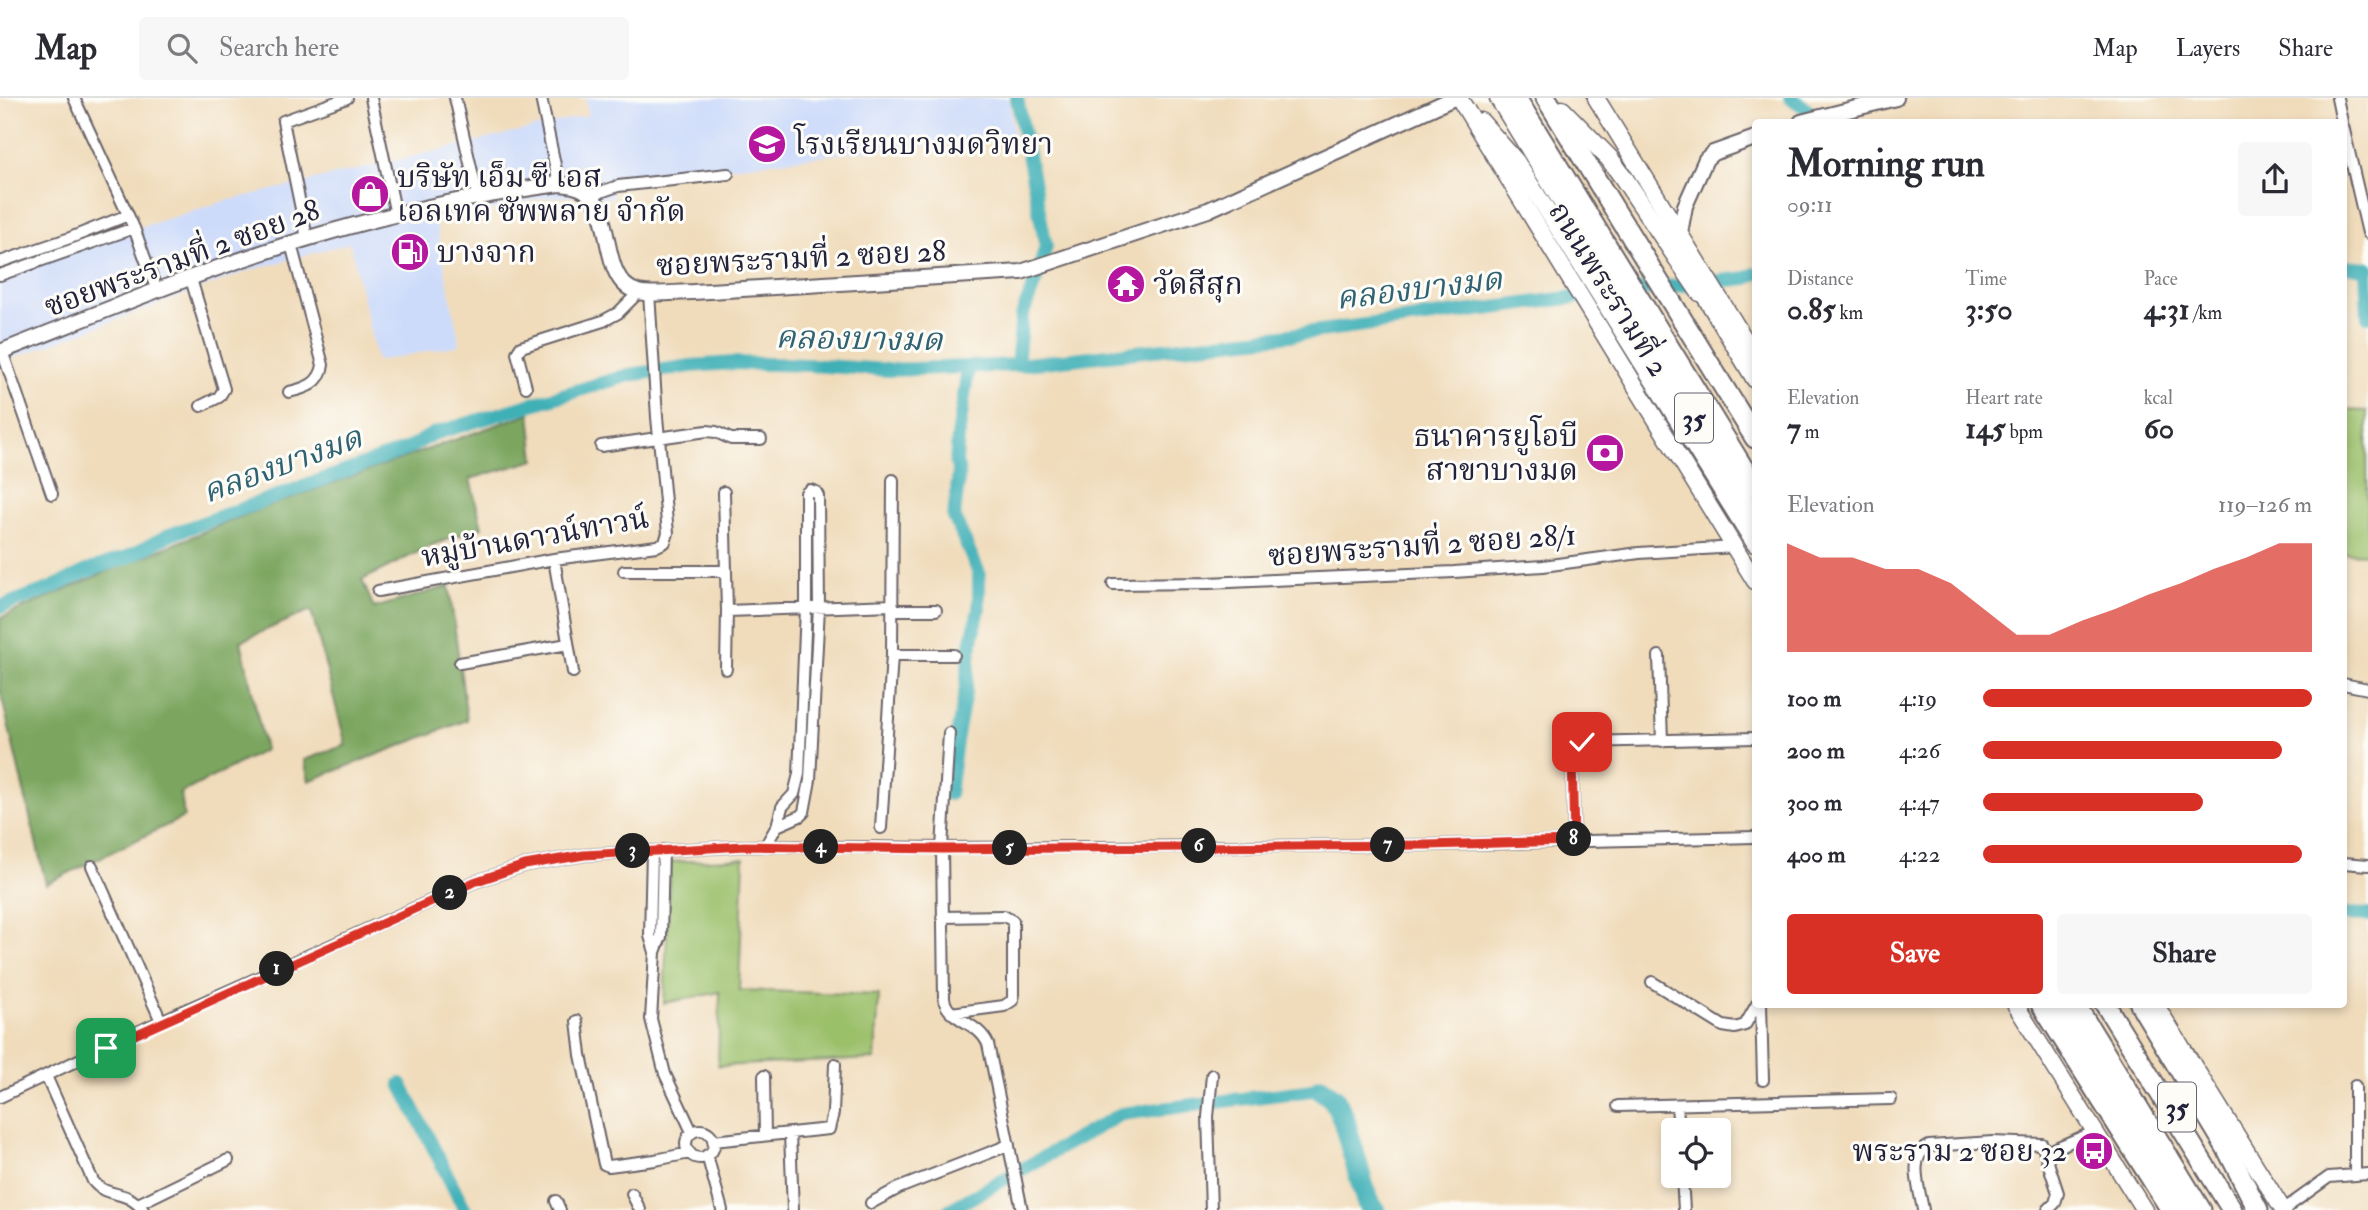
<!DOCTYPE html>
<meta charset="utf-8">
<style>
:root{--surface:#fff;--page:#f7f7f7;--text:#2b2b33;--muted:#7c7c81;--line:#e1e1e2;--accent:#d93025}
body{margin:0;font-family:"IM FELL Double Pica","Noto Serif Thai",serif;background:var(--page);color:var(--text);height:100vh;display:flex;flex-direction:column;font-size:26px;white-space:nowrap}
*{box-sizing:border-box;margin:0}
p{font-size:23px;color:var(--muted)}
.icon{flex:none;width:38px;height:38px;fill:none;stroke:currentColor;stroke-width:2;stroke-linecap:round;stroke-linejoin:round}
.map{position:relative;flex:1;overflow:hidden}
.side{position:absolute;left:1752px;top:21px;width:595px;height:889px;display:flex;flex-direction:column;background:var(--surface);border-radius:7px;box-shadow:0 4px 10px #0003}
.side>*{flex:none}
.tools{position:absolute;left:1661px;top:1020px;display:grid;gap:14px}
.tools a{display:grid;place-items:center;width:70px;height:70px;border-radius:7px;background:var(--surface);box-shadow:0 4px 10px #0003;font-size:35px}
.pin{position:absolute;display:grid;place-items:center;width:60px;height:60px;color:#fff;margin:-30px;border-radius:14px;box-shadow:0 4px 10px #0006}
.km{position:absolute;width:35px;height:35px;margin:-18px;border-radius:50%;background:#222;color:#fff;font-size:19px;line-height:35px;text-align:center}
.round{display:grid;place-items:center;flex:none;width:74px;height:74px;border-radius:7px;background:var(--page)}
.headline{display:flex;align-items:center;justify-content:space-between;height:119px;padding:0 35px}
h1{font-size:38px;font-weight:700;line-height:52px}
.metrics{display:grid;grid-template-columns:repeat(3,1fr);gap:10px;height:119px;padding:7px 35px}
.metrics div{display:grid;align-content:center}
.metrics b{font-size:30px;font-weight:700}
.metrics small{font-size:19px;font-weight:400}
.metrics p{font-size:19px}
.chart{height:196px;padding:14px 35px}
.chart p{display:flex;justify-content:space-between}
.chart svg{width:100%;height:126px;margin-top:7px;fill:var(--accent);opacity:.7}
.cta{display:flex;gap:14px;margin-top:auto;padding:14px 35px}
.cta a{flex:1;height:80px;border-radius:7px;background:var(--accent);color:#fff;font-size:28px;font-weight:700;line-height:80px;text-align:center}
.cta a+a{background:var(--page);color:var(--text)}
ul{padding:0 35px;list-style:none;font-size:23px}
li{display:grid;grid-template-columns:112px 84px 1fr;align-items:center;height:52px}
li i{height:18px;border-radius:9px;background:var(--accent)}
header{display:flex;align-items:center;gap:42px;box-sizing:border-box;height:98px;padding:0 35px;background:var(--surface);border-bottom:2px solid var(--line)}
header strong{font-size:33px}
nav{display:flex;gap:38px;margin-inline-start:auto;font-size:24px}
.search{width:490px;height:63px;background:var(--page);display:flex;align-items:center;gap:18px;box-sizing:border-box;padding:0 24px;border-radius:7px;color:var(--muted);font-size:26px}
.map>svg:first-child{display:block}
.built{fill:#cddbfa}
.green{fill:#9bc06b;stroke:#5e7153;stroke-width:2}
.forest{fill:#7ca65f;stroke:#4f644d;stroke-width:2}
.lines{fill:none;stroke-linecap:round;stroke-linejoin:round}
.canal{stroke:#3fb0b7;stroke-width:14}
.river{stroke:#3fb0b7;stroke-width:23}
.minor-casing{stroke:#6a6368;stroke-width:14}
.tertiary-casing{stroke:#6a6368;stroke-width:18}
.secondary-casing{stroke:#6a6368;stroke-width:19}
.trunk-casing{stroke:#6a6368;stroke-width:21}
.motorway-casing{stroke:#6a6368;stroke-width:23}
.minor{stroke:#fff;stroke-width:10}
.tertiary{stroke:#fff;stroke-width:14}
.secondary{stroke:#fff;stroke-width:16}
.trunk{stroke:#fff;stroke-width:18}
.motorway{stroke:#fff;stroke-width:19}
.route-casing{stroke:#fff;stroke-width:14}
.route{stroke:#d93025;stroke-width:9}
.labels{text-anchor:middle;stroke-width:6;stroke-linejoin:round;paint-order:stroke}
.shield{fill:#fdfcf7;stroke:#646373;stroke-width:2}
.shield-label{font-size:28px;font-weight:bold;fill:#22223b}
.poi-label{font-size:30px;fill:#22223b;stroke:#fdfcf7;text-anchor:start}
.street-label{font-size:30px;fill:#22223b;stroke:#fdfcf7}
.water-label{font-size:32px;font-style:italic;fill:#2f6273;stroke:#fdfcf7}
</style>
<header>
<strong>Map</strong>
<div class="search"><svg class="icon" aria-label="search" viewBox="0 0 24 24"><circle cx="10" cy="10" r="6"/><path d="M15 15l6 6"/></svg>Search here</div>
<nav><a>Map</a><a>Layers</a><a>Share</a></nav>
</header>
<div class="map">
<svg width="2368" height="1112" viewBox="0 0 2368 1112">
<rect width="100%" height="100%" fill="#fdfcf7"/>
<filter id="ink" filterUnits="userSpaceOnUse"><feTurbulence type="fractalNoise" baseFrequency=".0143" numOctaves="2"/><feDisplacementMap in="SourceGraphic" scale="14" xChannelSelector="R" yChannelSelector="G"/><feConvolveMatrix kernelMatrix="1 2 1 2 8 2 1 2 1" color-interpolation-filters="sRGB"/></filter>
<filter id="wash" filterUnits="userSpaceOnUse"><feTurbulence type="fractalNoise" baseFrequency=".00686" numOctaves="4" result="noise"/><feDisplacementMap in="SourceGraphic" scale="28" xChannelSelector="R" yChannelSelector="G"/><feGaussianBlur stdDeviation="1.57" result="paint"/><feColorMatrix in="noise" values="0 0 0 0 0 0 0 0 0 0 0 0 0 0 0 0 0 1.4 0 .05"/><feComposite in="paint" operator="in"/></filter>
<g filter="url(#wash)">
<rect width="100%" height="100%" fill="#f0dcbb"/>
<path class="built" d="M586 0H1009L1014 40 863 53 611 84 614 100 575 98 544 100 436 125 460 247 377 263 350 145 248 173 0 265V173L221 104 588 17Z"/>
<path class="green" d="M2343 312 2367 313 2368 456 2343 455Z
M744 760 739 892 879 897 875 961 718 968 720 894 664 905 670 764Z"/>
<path class="forest" d="M530 315 535 362 470 381 482 429 432 447 362 482 374 510 449 488 467 622 309 683 304 662 346 647 311 512 241 543 265 652 181 695 184 719 46 786 0 592V520L101 476 257 412Z"/>
<g class="lines">
<path class="canal" d="M1017 0 1046 148 1038 176 1022 218 1017 267
M1791 0 1807 11 1810 24
M2343 168 2368 170
M2366 170 2368 218
M1629 193 1747 180 1755 176
M0 509 51 490 89 472 128 459 169 437 407 351 433 336 629 277 691 268 732 265 808 267 888 272 1017 267 1282 238 1591 197
M949 696 956 643 966 590 970 551 979 511V475L954 419 959 374 956 364 958 339 968 270
M2343 816 2368 817
M401 986 465 1112
M949 1112 1121 1016 1321 991"/>
<path class="river" d="M1321 991 1334 1001 1343 1019 1367 1103 1374 1112"/>
</g>
</g>
<g filter="url(#ink)">
<g class="lines">
<g class="minor-casing">
<path id="minor" d="M74 0 134 130 157 193
M371 0 396 117
M455 0 478 100
M541 0 559 86
M2337 0 2342 24
M2343 28 2368 135
M592 97 618 88 728 76
M307 140 283 23 347 0
M0 164 70 140 128 117
M0 177 134 130
M191 181 224 291 219 299 201 308
M2 253 52 396
M526 289 517 255 521 249 603 223 618 215 639 194
M289 294C306 290 320 286 323 267L291 146
M601 348 707 333 716 334 731 341H761
M724 394 727 513 726 571
M554 461 573 574
M624 473H726
M1113 486 1208 485 1454 474 1543 468 1639 455 1735 449
M378 493 554 461 657 448 665 444 668 435 657 319 649 195
M893 512H936
M727 513 893 507
M892 557H954
M1659 558 1662 643
M460 565 568 546
M2343 586 2368 591
M949 635 942 750 944 901C948 923 978 923 988 946L1022 1112
M881 730 892 557 893 382
M1574 743 1572 657 1574 648 1582 644 1755 640
M766 747 777 728 782 709 794 696 799 676 806 510V395L810 392 816 394 818 398 819 509 810 682 804 714 800 718 777 728
M663 752 661 839 655 854 651 921 665 976 692 1034
M652 753 650 838 655 854
M2343 765 2368 767
M92 768 161 923
M942 819 1004 818 1013 823V902L1004 908 951 915
M1652 884 1723 928 1735 930 1745 927 1757 906
M1761 906 1763 982
M577 923 581 957 604 1066 609 1068 655 1062 690 1055
M46 978 93 1083C108 1102 124 1089 143 1112
M764 978 765 1037
M2355 988V1076
M0 999 161 923 474 784 525 767 584 757 745 748 942 750 1428 747 1755 739
M1618 1008 1891 1001
M1677 1008 1679 1032
M686 1046a14 14 0 1 1 28 0a14 14 0 1 1-28 0Z
M790 1036 793 1112
M713 1043 829 1031 833 1015 835 966
M2046 1054 2094 1034
M707 1057 722 1112
M1682 1078 1684 1112
M632 1096 640 1112
M556 1103 560 1112
M871 1105 899 1090 1009 1047
M138 1106 228 1062
M1211 1112 1208 1019 1212 977
M1923 1112C1920 1092 1907 1059 1929 1048L1993 1044 2042 1046 2058 1095 2055 1105 2048 1112
M2283 1112 2329 1079 2368 1076"/>
</g>
<g class="tertiary-casing">
<path id="tertiary" d="M1801 24 1896 0
M1680 135 1685 108 1706 61 1713 55 1755 40
M0 254C102 214 204 171 309 140 388 116 478 97 559 86 569 87 581 88 589 96 614 118 600 184 638 194 655 198 676 194 693 194L1021 174 1208 112 1454 0"/>
</g>
<g class="secondary-casing">
<path id="secondary" d="M1459 0 1755 483
M1596 0 1755 258
M1481 23 1516 63 1755 446
M1695 182 1755 282
M2015 906 2144 1112
M2155 906 2283 1112"/>
</g>
<g class="trunk-casing">
<path id="trunk" d="M1499 0 1755 420
M1562 12 1609 60 1623 79 1700 194
M2055 906 2134 1032 2182 1112"/>
</g>
<g class="motorway-casing">
<path id="motorway" d="M1516 0 1755 389
M1546 0 1755 340
M2041 906 2171 1112
M2075 906 2201 1112
M2105 906 2232 1112
M2140 906 2226 1049 2258 1112"/>
</g>
<use href="#minor" class="minor"/>
<use href="#tertiary" class="tertiary"/>
<use href="#secondary" class="secondary"/>
<use href="#trunk" class="trunk"/>
<use href="#motorway" class="motorway"/>
</g>
</g>
<g class="lines" filter="url(#ink)">
<g class="route-casing">
<path id="route" d="M106 950 474 784 525 767 584 757 745 748 942 751 1428 747 1574 743 1572 657 1574 648 1582 644"/>
</g>
<use href="#route" class="route"/>
</g>
<defs>
<g id="school-disc" transform="scale(2.0125)"><circle r="9.5" fill="#b5179e" stroke="#fdfcf7"/><path d="M0-5L7-2L0 1L-7-2ZM-4 1L0 2.5L4 1V4Q0 6-4 4Z" fill="#fff"/></g>
<g id="shop-disc" transform="scale(2.0125)"><circle r="9.5" fill="#b5179e" stroke="#fdfcf7"/><path d="M-5-2.5h2.3a2.7 3.5 0 0 1 5.4 0H5L5.5 6h-11ZM-1.5-2.5h3a1.5 2.3 0 0 0-3 0Z" fill="#fff"/></g>
<g id="fuel-disc" transform="scale(2.0125)"><circle r="9.5" fill="#b5179e" stroke="#fdfcf7"/><path d="M-5.5-6h7V0h2V4h1.3V-2.5L3-4.5l.8-.8L6-3V5H2.5V1h-1V6h-7ZM-4.2-4.7v3.2H.2V-4.7Z" fill="#fff"/></g>
<g id="temple-disc" transform="scale(2.0125)"><circle r="9.5" fill="#b5179e" stroke="#fdfcf7"/><path d="M0-6L5-2H3V0L6.5 2.5H4V6H1.5V3h-3V6H-4V2.5H-6.5L-3 0V-2H-5Z" fill="#fff"/></g>
<g id="bank-disc" transform="scale(2.0125)"><circle r="9.5" fill="#b5179e" stroke="#fdfcf7"/><path d="M-6-4H6V4H-6ZM0-2.3a2.3 2.3 0 1 0 0 4.6a2.3 2.3 0 1 0 0-4.6Z" fill="#fff"/></g>
<g id="bus-disc" transform="scale(2.0125)"><circle r="9.5" fill="#b5179e" stroke="#fdfcf7"/><path d="M-5-6H5V4H4V6H2V4H-2V6H-4V4H-5ZM-3.5-4V0h7V-4ZM-3.5 1.2v1.5H-2V1.2ZM2 1.2v1.5H3.5V1.2Z" fill="#fff"/></g>
</defs>
<g fill-rule="evenodd">
<use href="#school-disc" x="767" y="46"/>
<use href="#shop-disc" x="370" y="96"/>
<use href="#fuel-disc" x="410" y="154"/>
<use href="#temple-disc" x="1126" y="186"/>
<use href="#bank-disc" x="1605" y="355"/>
<use href="#bus-disc" x="2094" y="1053"/>
</g>
<g class="labels">
<g class="shield">
<rect x="1675" y="295.5" width="38" height="49" rx="5"/>
<rect x="2158" y="984.5" width="38" height="49" rx="5"/>
</g>
<g class="shield-label">
<text x="1694" y="330">35</text>
<text x="2177" y="1019">35</text>
</g>
<g class="poi-label">
<text x="794" y="56">โรงเรียนบางมดวิทยา</text>
<text x="397" y="89">บริษัท เอ็ม ซี เอส<tspan x="397" dy="34">เอลเทค ซัพพลาย จำกัด</tspan></text>
<text x="437" y="164">บางจาก</text>
<text x="1153" y="196">วัดสีสุก</text>
<text x="1578" y="348" text-anchor="end">ธนาคารยูโอบี<tspan x="1578" dy="34">สาขาบางมด</tspan></text>
<text x="2067" y="1063" text-anchor="end">พระราม 2 ซอย 32</text>
</g>
<g class="street-label">
<text transform="translate(182 160) rotate(-20)" y="10">ซอยพระรามที่ 2 ซอย 28</text>
<text transform="translate(801 160) rotate(-3)" y="10">ซอยพระรามที่ 2 ซอย 28</text>
<text transform="translate(1609 191) rotate(58)" y="10">ถนนพระรามที่ 2</text>
<text transform="translate(535 439) rotate(-10)" y="10">หมู่บ้านดาวน์ทาวน์</text>
<text transform="translate(1422 447) rotate(-4)" y="10">ซอยพระรามที่ 2 ซอย 28/1</text>
</g>
<g class="water-label">
<text transform="translate(1419 190) rotate(-7)" y="11">คลองบางมด</text>
<text transform="translate(859 240) rotate(1)" y="11">คลองบางมด</text>
<text transform="translate(282 366) rotate(-20)" y="11">คลองบางมด</text>
</g>
</g>
</svg>
<div class="tools">
<a><svg class="icon" aria-label="locate" viewBox="0 0 24 24"><circle cx="12" cy="12" r="6"/><path d="M12 2v4M12 18v4M2 12h4M18 12h4"/></svg></a>
</div>
<div class="pin" style="left:106px;top:950px;background:#1e9e55"><svg class="icon" aria-label="arrive" viewBox="0 0 24 24"><path d="M6 21V4h12l-3 4 3 4H6"/></svg></div>
<div class="pin" style="left:1582px;top:644px;background:#d93025"><svg class="icon" aria-label="check" viewBox="0 0 24 24"><path d="M5 12l5 5 9-10"/></svg></div>
<b class="km" style="left:277px;top:871px">1</b>
<b class="km" style="left:450px;top:795px">2</b>
<b class="km" style="left:633px;top:753px">3</b>
<b class="km" style="left:821px;top:749px">4</b>
<b class="km" style="left:1010px;top:750px">5</b>
<b class="km" style="left:1199px;top:748px">6</b>
<b class="km" style="left:1388px;top:747px">7</b>
<b class="km" style="left:1574px;top:741px">8</b>
<section class="side">
<div class="headline"><div><h1>Morning run</h1><p>09:11</p></div><a class="round"><svg class="icon" aria-label="share" viewBox="0 0 24 24"><path d="M12 15V3M7 8l5-5 5 5M5 13v7h14v-7"/></svg></a></div>
<div class="metrics">
<div><p>Distance</p><b>0.85<small> km</small></b></div>
<div><p>Time</p><b>3:50</b></div>
<div><p>Pace</p><b>4:31<small> /km</small></b></div>
</div>
<div class="metrics">
<div><p>Elevation</p><b>7<small> m</small></b></div>
<div><p>Heart rate</p><b>145<small> bpm</small></b></div>
<div><p>kcal</p><b>60</b></div>
</div>
<div class="chart"><p><span>Elevation</span>119–126 m</p>
<svg viewBox="0 0 160 44" preserveAspectRatio="none"><path d="M0 44V6L10 11L20 11L30 15L40 15L50 20L60 29L70 38L80 38L90 33L100 29L110 24L120 20L130 15L140 11L150 6L160 6V44z"/></svg>
</div>
<ul>
<li><b>100 m</b>4:19<i style="width:100%"></i></li>
<li><b>200 m</b>4:26<i style="width:91%"></i></li>
<li><b>300 m</b>4:47<i style="width:67%"></i></li>
<li><b>400 m</b>4:22<i style="width:97%"></i></li>
</ul>
<div class="cta"><a>Save</a><a>Share</a></div>
</section>
</div>
